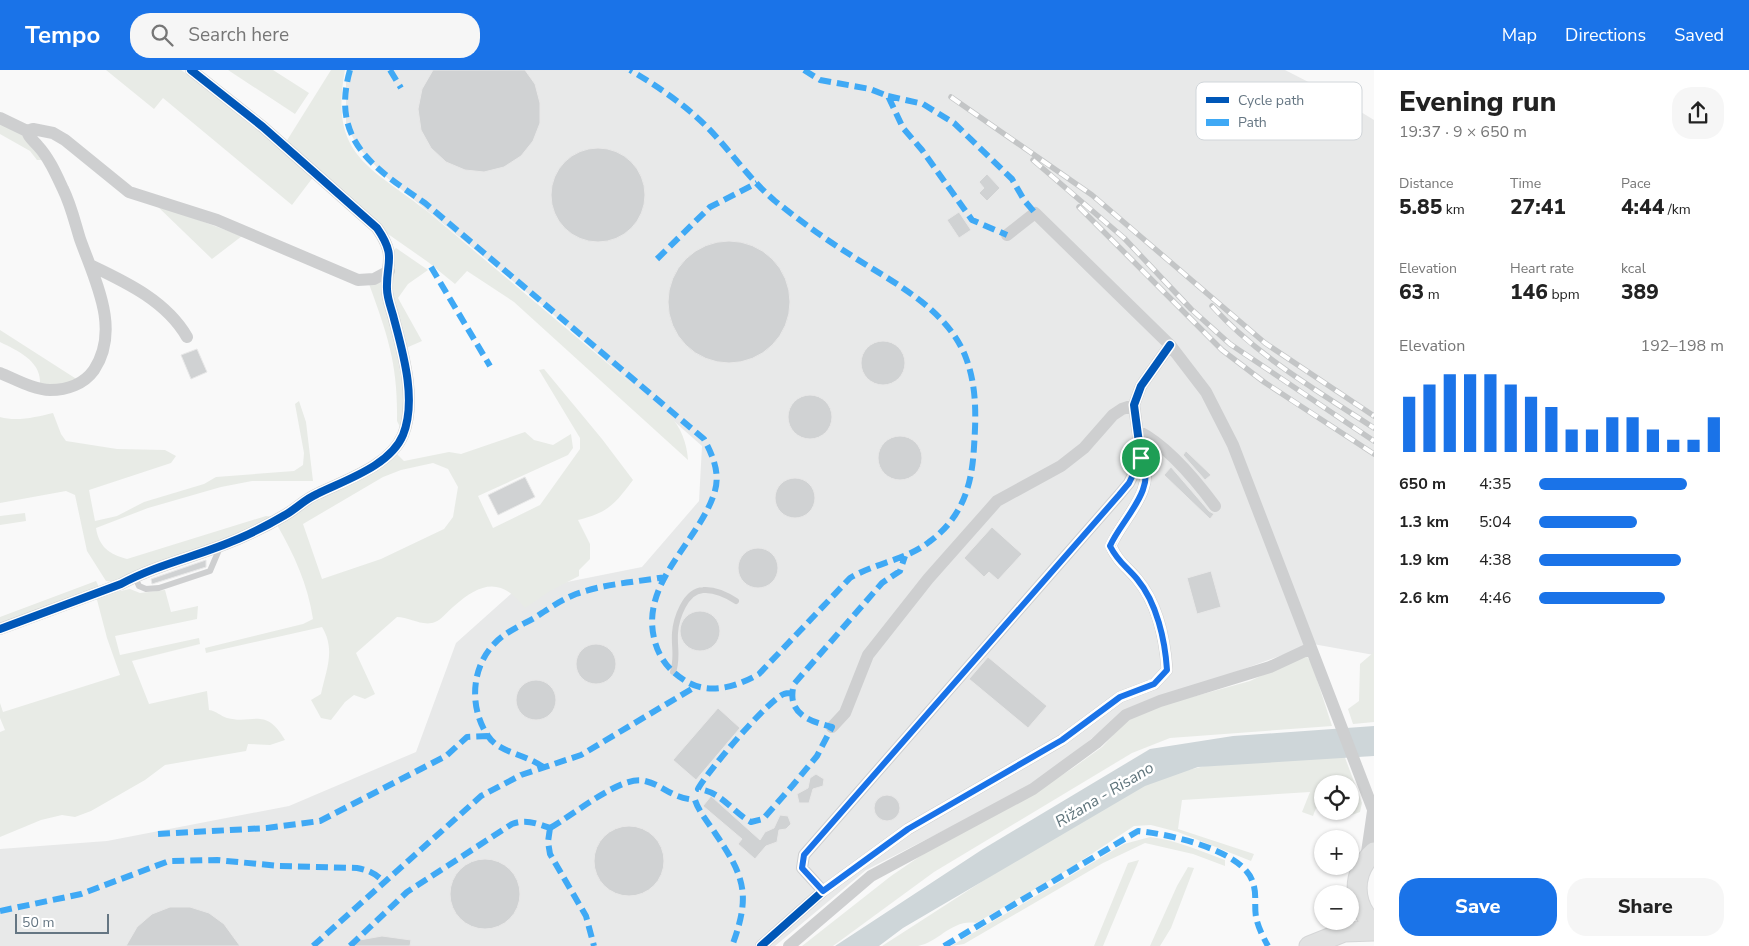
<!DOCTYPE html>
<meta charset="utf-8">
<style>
:root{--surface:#fff;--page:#f6f6f6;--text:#222;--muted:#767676;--accent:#1a73e8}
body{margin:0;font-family:"Nunito Sans",sans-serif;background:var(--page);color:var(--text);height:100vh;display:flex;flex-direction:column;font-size:19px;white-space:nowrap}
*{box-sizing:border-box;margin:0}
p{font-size:16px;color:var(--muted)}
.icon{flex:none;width:28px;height:28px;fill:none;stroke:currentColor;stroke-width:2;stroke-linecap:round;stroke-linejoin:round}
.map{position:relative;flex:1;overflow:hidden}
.sheet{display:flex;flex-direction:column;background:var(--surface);width:375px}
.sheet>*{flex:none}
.buttons{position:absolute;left:1314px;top:705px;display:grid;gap:10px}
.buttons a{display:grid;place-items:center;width:45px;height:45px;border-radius:50%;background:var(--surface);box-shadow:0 1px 4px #0004;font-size:25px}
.scale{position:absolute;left:15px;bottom:12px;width:94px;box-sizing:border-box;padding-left:5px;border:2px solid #657683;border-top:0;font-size:14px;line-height:18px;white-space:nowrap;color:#657683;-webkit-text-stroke:4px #fff;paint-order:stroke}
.pin{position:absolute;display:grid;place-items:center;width:42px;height:42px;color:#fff;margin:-21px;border:2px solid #fff;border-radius:50%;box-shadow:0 1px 5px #0007}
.round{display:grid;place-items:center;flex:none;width:52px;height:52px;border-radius:20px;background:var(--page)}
.headline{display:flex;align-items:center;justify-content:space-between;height:85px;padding:0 25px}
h1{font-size:28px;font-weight:800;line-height:38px}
.metrics{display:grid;grid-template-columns:repeat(3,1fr);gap:8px;height:85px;padding:5px 25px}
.metrics div{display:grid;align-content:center}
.metrics b{font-size:21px;font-weight:800}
.metrics small{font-size:14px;font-weight:400}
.metrics p{font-size:14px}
.chart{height:140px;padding:10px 25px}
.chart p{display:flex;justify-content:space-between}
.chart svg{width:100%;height:90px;margin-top:5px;stroke:var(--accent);stroke-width:6}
.primary-button{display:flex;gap:10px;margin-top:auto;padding:10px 25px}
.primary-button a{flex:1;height:58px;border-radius:20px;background:var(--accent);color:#fff;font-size:20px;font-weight:800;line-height:58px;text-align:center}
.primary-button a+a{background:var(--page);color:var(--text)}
ul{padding:0 25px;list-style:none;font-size:16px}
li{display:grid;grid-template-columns:80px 60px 1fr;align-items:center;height:38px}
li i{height:12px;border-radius:6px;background:var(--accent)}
header{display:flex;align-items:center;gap:30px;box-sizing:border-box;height:70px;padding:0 25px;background:var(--accent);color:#fff}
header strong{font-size:24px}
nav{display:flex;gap:28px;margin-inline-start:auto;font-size:18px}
.search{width:350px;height:45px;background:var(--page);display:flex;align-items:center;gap:12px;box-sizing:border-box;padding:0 18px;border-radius:20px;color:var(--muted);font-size:19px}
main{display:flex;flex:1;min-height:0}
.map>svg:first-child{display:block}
.built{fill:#e8e9e9}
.green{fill:#e8ebe6;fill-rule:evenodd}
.water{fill:#ced6d9}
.building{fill:#d0d2d3;stroke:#e8e8e8}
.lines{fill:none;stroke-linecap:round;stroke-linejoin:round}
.primary-casing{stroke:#d5d6d7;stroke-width:21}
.service{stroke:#cecfd0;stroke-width:6}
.minor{stroke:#cecfd0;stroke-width:12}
.primary{stroke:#e1e2e2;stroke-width:19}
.rail-casing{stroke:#c3c5c6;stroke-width:5.5}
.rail{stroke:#fff;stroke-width:4;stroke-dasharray:11;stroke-linecap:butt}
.quiet{stroke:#3fa9f5;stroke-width:6;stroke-dasharray:12 6;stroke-linecap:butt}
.cycleway-casing{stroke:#fff;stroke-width:11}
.cycleway{stroke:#0057b8;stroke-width:8}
.route-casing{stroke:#fff;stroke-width:10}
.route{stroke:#1a73e8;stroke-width:6}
.labels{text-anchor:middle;stroke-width:5;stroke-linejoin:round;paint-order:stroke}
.water-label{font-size:16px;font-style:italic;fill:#60757c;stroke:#fff}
.key{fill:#fff;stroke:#d1d6da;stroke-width:1}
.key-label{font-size:14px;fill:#657683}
</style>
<header>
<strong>Tempo</strong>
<div class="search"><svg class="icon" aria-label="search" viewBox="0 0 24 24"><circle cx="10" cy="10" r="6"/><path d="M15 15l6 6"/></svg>Search here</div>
<nav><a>Map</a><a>Directions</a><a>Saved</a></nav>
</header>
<main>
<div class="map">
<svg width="1374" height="876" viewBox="0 0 1374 876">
<rect width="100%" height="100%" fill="#f9f9f9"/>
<path class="built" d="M349 0H1285L1328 22 1374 50V585L1313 574 1125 642 1032 716 866 800 775 876H0V779L107 771 289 736 416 682 456 573 512 523 642 497 699 431 702 376 547 239 385 106 358 77 346 55V12Z"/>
<path class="green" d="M106 0H181L197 11 314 106 292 135 163 28 154 39Z
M228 0H273L309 23 295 44Z
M331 0H345C329 85 369 96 427 141L670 346C681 357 687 374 688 390L514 232 467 201 455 214 428 192 388 164 286 72Z
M0 51 17 59 42 90H37L30 81 0 64Z
M155 134 242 166 212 189Z
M396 178 428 200 408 214 398 228 422 271 406 278 391 225 394 180Z
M383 208 405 329 401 359 397 351C398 295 388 266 369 214Z
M0 260 78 310 61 317 40 313C41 291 18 281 0 272Z
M544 299 602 369 633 410C614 435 609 442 578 450L590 474V489L579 500V506L550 521 525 538C501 507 481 512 453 537 448 541 441 550 435 552 423 557 409 547 397 547L356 583 375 624 365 629 354 625 345 632 331 650 321 648 311 630 321 624C326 600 336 580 322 557L206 583 205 578 303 554 313 549C308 515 294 484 277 455L395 382 404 391 449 382 461 384 525 362 534 370 553 375 571 364 573 378 568 385 478 426 493 458 540 435 580 379V368L539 300ZM433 393 448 399 458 417 453 447 444 459 381 489 322 509 303 454 383 407 401 400Z
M299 331 306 352 313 411H252L221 417 148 438 96 458C99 477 109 484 127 489L266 446 274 447 251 460 114 512 106 511 87 481 75 425 66 421 0 433V347C17 352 36 347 53 343L61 364 66 371 117 379 165 380 176 386 171 393 89 420 95 451 117 446 144 432 204 414 216 407 294 401 303 395 304 383 295 334Z
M25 443 26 451 0 455V446Z
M96 511 99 517 0 555V547Z
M130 519 140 523 165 520 171 542 198 536 197 549 115 566 120 585 199 568 200 574 132 591 149 634 207 621 209 640C217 641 220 646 227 648 253 655 265 636 285 670L270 675 248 674 246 681 165 695 145 710 91 741 75 747 62 745 41 750 0 767V662L5 660 0 648V633L3 642 120 605 107 568 96 526Z
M1374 582V652L1353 654 1348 639 1359 631 1360 594Z
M1306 585 1312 594 1332 656 1170 668 1132 683 934 802 833 876H802L891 806 941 772 1038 720 1073 698 1102 677 1134 643 1250 611Z
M1344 685 1362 733 1360 742 1338 750 1326 741H1350V714H1322V740L1316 738 1313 746 1302 742 1310 722 1182 730 1178 759 1254 784 1251 791 1178 762 1151 755 1134 756 1061 804 976 853C952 849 939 872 918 876 907 876 893 876 882 876L1082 747 1163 706 1230 690Z
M1150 767C1176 770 1200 781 1225 790V796L1193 784 1145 773 1103 793 964 874 951 876 1124 774Z
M1139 790 1103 876H1094L1128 793Z
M1188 797 1194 798 1171 858 1160 876H1150L1177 816Z"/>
<path class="water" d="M1374 656V686L1198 697 1145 716 903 858 879 876H835L983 779 1150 679 1233 666Z"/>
<path class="building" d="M433 0H525L535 14 540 33V53L533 71 521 86 504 97 484 102 465 100 446 92 431 78 421 60 418 39 422 19Z
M551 125a47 47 0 1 1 94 0a47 47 0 1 1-94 0Z
M987 104 1000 118 987 131 979 123 984 118 979 112Z
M959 142 971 160 959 168 947 150Z
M668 232a61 61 0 1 1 122 0a61 61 0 1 1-122 0Z
M861 293a22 22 0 1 1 44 0a22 22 0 1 1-44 0Z
M197 279 207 302 191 309 181 285Z
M788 347a22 22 0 1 1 44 0a22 22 0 1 1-44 0Z
M878 388a22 22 0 1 1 44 0a22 22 0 1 1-44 0Z
M1186 381 1211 405 1205 410 1183 385Z
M1171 397 1209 441 1214 444 1210 449 1164 405Z
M525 407 535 427 498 445 488 425Z
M775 428a20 20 0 1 1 40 0a20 20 0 1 1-40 0Z
M992 457 1022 484 998 510 989 502 984 507 964 488Z
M738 498a20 20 0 1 1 40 0a20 20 0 1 1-40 0Z
M206 490V497L152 514 151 509Z
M1211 501 1221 537 1197 544 1187 508Z
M680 561a20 20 0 1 1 40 0a20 20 0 1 1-40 0Z
M576 594a20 20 0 1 1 40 0a20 20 0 1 1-40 0Z
M988 587 1047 636 1028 658 969 609Z
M516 630a20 20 0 1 1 40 0a20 20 0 1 1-40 0Z
M718 638 740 658 696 710 673 690Z
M816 704 824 709 823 716 813 719 809 733H799L797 724 808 718 810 708Z
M874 738a13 13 0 1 1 26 0a13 13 0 1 1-26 0Z
M711 726 760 770 765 762 774 758 780 745 788 746 791 754 786 759 779 760 777 772 766 776 755 789 738 774 742 769 703 736Z
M594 791a35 35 0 1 1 70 0a35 35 0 1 1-70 0Z
M450 824a35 35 0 1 1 70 0a35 35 0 1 1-70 0Z
M170 837H190L209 843 224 854 240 876H126L137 857 152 844Z
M382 866 411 870 410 876H355L354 871Z"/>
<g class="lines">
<g class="primary-casing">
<path id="primary" d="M1374 782C1351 803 1352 834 1374 855
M1309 876 1344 862 1374 861"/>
</g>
<path class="service" d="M135 507 139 516 146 519 159 518 210 501 221 475
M673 602C678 588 674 577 675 563 676 549 685 521 703 520 715 519 727 525 736 531"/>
<path class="minor" d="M0 48 27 61C28 67 34 71 38 76 49 88 56 104 63 119 71 135 75 153 80 169 95 211 121 259 94 300 84 314 67 320 50 320 34 320 15 309 0 303
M27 61 33 59 53 63 65 70 129 122 217 150 358 210 374 209 389 201
M1007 165 1035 143 1170 275 1206 322 1233 375 1374 742
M92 196C128 213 167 232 187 267
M1138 361C1168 376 1195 409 1215 436
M0 559 121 514C158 494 199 486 238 469 254 462 270 454 285 445 296 439 305 429 317 424 345 410 390 396 403 365 417 330 403 283 394 249 392 240 387 229 387 219 386 191 397 187 377 158L263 57 191 0
M832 657 845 643 868 585 928 509 997 431 1061 396 1084 378 1113 345 1122 339 1134 335
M1366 789 1373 741
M823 821 802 798 804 785 1119 425 1129 413 1141 388
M761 876 823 821 908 759 1062 670 1120 627 1154 614 1167 600C1165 569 1157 533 1137 509 1126 496 1118 492 1111 476 1121 450 1159 418 1141 388L1134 335 1141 316 1170 275
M789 876 871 806 1033 719 1096 673 1126 645 1160 631 1270 597 1311 578"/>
<use href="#primary" class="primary"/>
<g class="rail-casing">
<path id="rail" d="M951 27 1092 125 1265 273 1374 346
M1033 90 1124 168 1191 239 1230 274 1374 371
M1079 137 1222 280 1264 312 1374 384
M1212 236C1258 287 1318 321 1374 358"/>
</g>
<use href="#rail" class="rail"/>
<path class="quiet" d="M350 0C330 71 374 98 425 133L704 369C713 386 721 404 714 424 698 472 641 512 654 568 658 586 668 600 684 610 708 626 736 617 759 604L850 508C875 493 906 490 929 472 962 448 972 416 974 377 976 347 977 317 966 288 947 237 888 210 846 182 822 167 798 149 775 131 749 109 730 80 706 56 684 34 657 16 630 0
M390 0 401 18
M804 0 820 10 870 19 888 26 903 58 922 80 972 150 1007 165
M888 26 923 34 954 53 1012 109 1024 130 1035 143
M657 189 710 137 757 113
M431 197 490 296
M792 623C789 623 786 623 784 624 768 630 707 702 698 719 722 722 731 741 751 752L763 749 793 715 817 686 832 657C808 651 786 643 794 614L882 513 900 501 905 486
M543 697C526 684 499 683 488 666 469 638 471 598 494 574 505 562 522 555 536 547 548 539 561 530 576 524 603 514 636 512 665 507
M550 758C572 746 622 704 645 711 665 716 669 727 695 730 699 742 708 752 715 763 745 807 751 825 732 876
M550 758 548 772 550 784 586 846 594 876
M158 764 267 758 320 751 446 686 467 667 488 666
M0 841 81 824 169 791 217 790 279 796 357 798C369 800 376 804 384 812
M313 876 481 726 521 705 581 685 695 617
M350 876 407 822 512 754C526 749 536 753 550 758
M944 876 1138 761C1168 764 1244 780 1253 813 1257 824 1254 836 1256 847 1258 857 1263 867 1268 876"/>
<g class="cycleway-casing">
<path id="cycleway" d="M0 559 121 514C158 494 199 486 238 469 254 462 270 454 285 445 296 439 305 429 317 424 345 410 390 396 403 365 417 330 403 283 394 249 392 240 387 229 387 219 386 191 397 187 377 158L263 57 191 0
M761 876 823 821 908 759 1062 670 1120 627 1154 614 1167 600C1165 569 1157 533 1137 509 1126 496 1118 492 1111 476 1121 450 1159 418 1141 388L1134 335 1141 316 1170 275"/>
</g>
<use href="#cycleway" class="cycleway"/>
</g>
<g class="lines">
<g class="route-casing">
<path id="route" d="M1141 388C1159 418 1121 450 1110 476 1118 492 1126 496 1137 509 1157 533 1165 570 1167 600L1154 614 1120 627 1062 670 908 759 823 821 802 798 804 785 1119 425 1129 413Z"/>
</g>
<use href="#route" class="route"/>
</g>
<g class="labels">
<g class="water-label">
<text transform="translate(1104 724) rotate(-31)" y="6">Rižana - Risano</text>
</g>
</g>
<rect x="1196" y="12" width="166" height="58" rx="8" class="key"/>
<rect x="1206" y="27" width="23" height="6" fill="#0057b8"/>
<rect x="1206" y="49" width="23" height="7" fill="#3fa9f5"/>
<g class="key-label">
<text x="1238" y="35">Cycle path</text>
<text x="1238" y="57">Path</text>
</g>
</svg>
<div class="buttons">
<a><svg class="icon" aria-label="locate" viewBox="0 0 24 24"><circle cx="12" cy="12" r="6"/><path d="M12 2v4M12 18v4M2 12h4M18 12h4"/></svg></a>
<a>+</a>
<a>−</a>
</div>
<div class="scale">50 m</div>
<div class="pin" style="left:1141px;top:388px;background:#1e9e55"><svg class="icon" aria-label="arrive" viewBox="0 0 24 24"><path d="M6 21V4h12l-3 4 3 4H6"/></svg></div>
</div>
<section class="sheet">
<div class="headline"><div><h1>Evening run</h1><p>19:37 · 9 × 650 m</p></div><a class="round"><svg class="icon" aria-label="share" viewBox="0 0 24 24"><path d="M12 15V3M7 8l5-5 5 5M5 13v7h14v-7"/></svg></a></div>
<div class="metrics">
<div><p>Distance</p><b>5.85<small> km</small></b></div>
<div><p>Time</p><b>27:41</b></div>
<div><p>Pace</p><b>4:44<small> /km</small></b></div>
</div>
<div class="metrics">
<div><p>Elevation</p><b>63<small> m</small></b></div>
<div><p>Heart rate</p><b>146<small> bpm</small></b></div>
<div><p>kcal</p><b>389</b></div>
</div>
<div class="chart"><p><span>Elevation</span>192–198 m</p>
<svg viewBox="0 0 160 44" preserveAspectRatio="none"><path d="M5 44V17M15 44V11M25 44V6M35 44V6M45 44V6M55 44V11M65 44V17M75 44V22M85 44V33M95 44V33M105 44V27M115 44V27M125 44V33M135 44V38M145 44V38M155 44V27"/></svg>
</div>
<ul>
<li><b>650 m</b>4:35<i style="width:80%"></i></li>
<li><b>1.3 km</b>5:04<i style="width:53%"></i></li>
<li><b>1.9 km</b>4:38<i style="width:77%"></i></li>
<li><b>2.6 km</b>4:46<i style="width:68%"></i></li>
</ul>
<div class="primary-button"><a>Save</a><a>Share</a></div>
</section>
</main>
